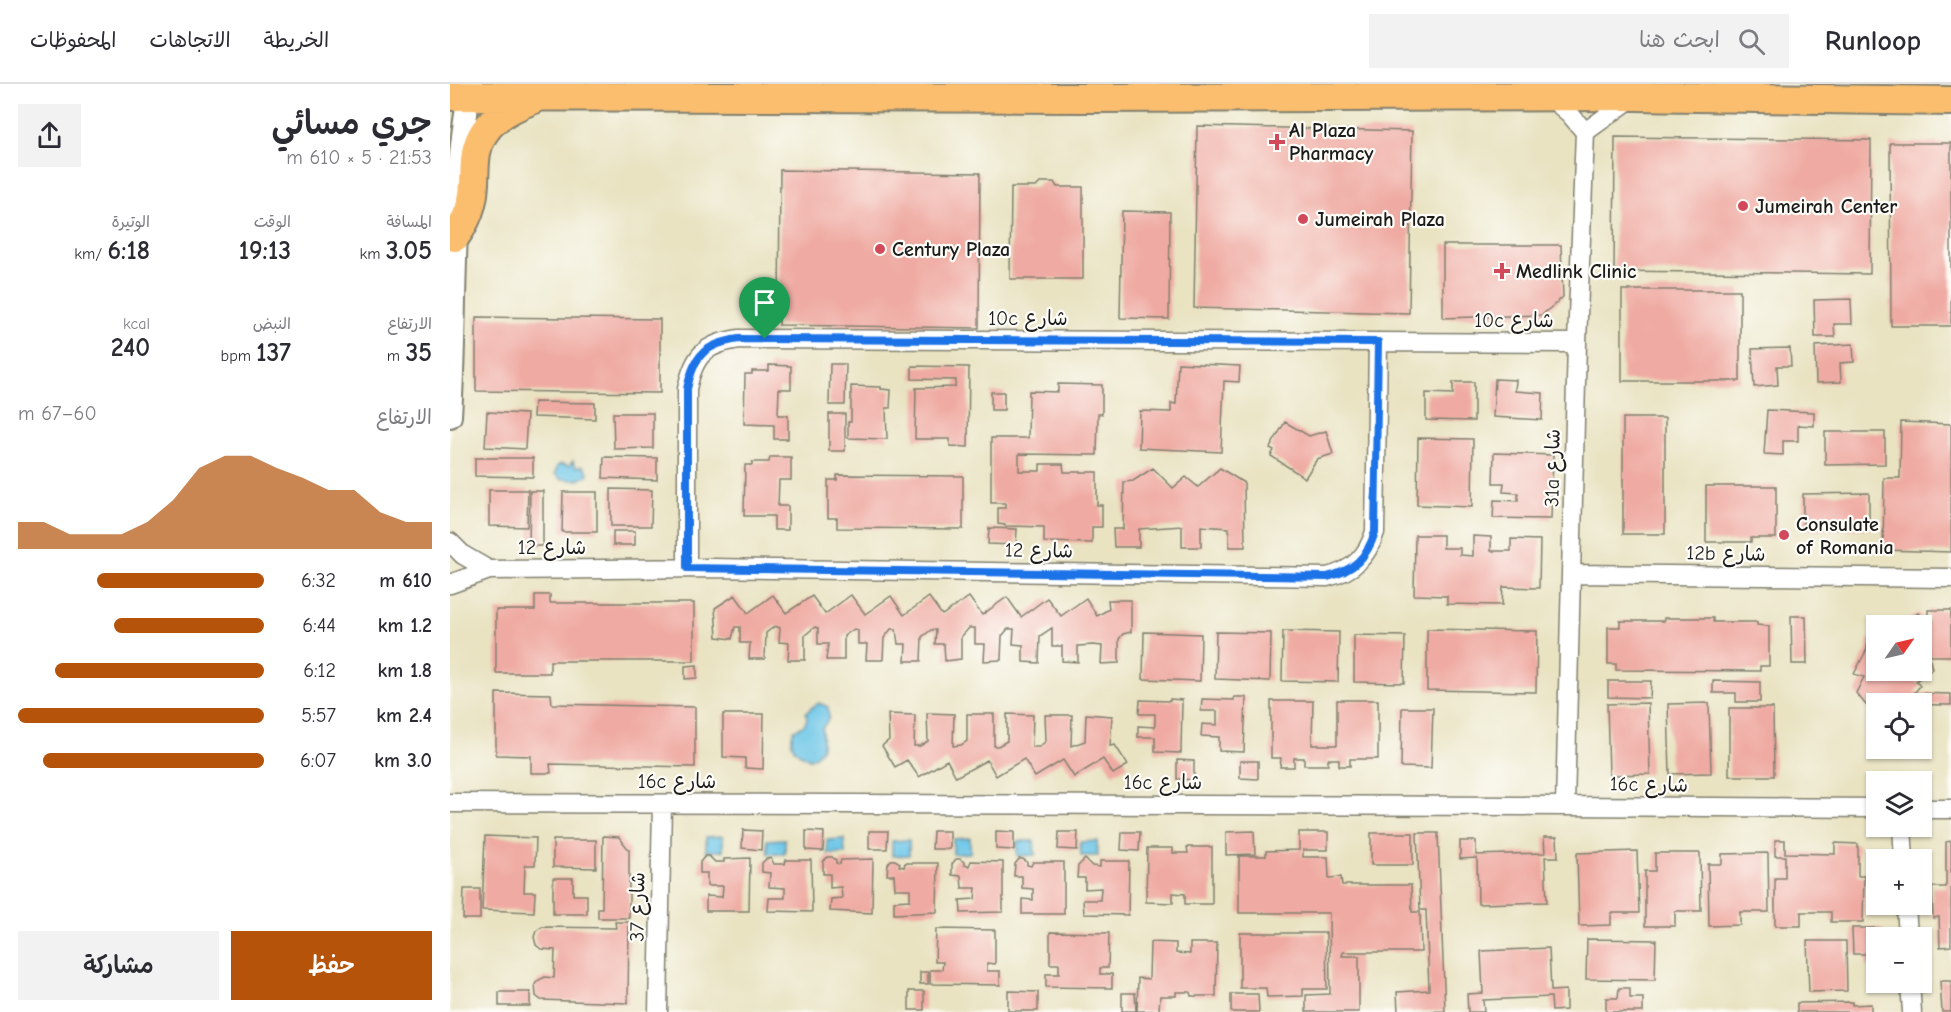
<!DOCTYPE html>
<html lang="ar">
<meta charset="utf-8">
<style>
:root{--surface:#fff;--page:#f2f2f3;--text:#2b2b33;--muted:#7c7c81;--line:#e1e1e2;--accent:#b45309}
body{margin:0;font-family:"Comic Neue","Playpen Sans Arabic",sans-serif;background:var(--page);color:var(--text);direction:rtl;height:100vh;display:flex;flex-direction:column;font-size:22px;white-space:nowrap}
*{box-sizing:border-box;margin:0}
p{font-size:20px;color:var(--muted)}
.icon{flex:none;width:33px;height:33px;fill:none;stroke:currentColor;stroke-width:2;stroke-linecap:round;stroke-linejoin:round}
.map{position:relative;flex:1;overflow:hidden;direction:ltr}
.details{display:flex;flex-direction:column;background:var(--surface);width:450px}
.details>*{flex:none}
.needle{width:39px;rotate:56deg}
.fabs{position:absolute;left:1416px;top:531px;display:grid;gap:12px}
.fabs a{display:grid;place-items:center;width:66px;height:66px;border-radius:0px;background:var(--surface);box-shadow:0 2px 4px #0004;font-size:30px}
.pin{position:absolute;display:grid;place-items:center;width:51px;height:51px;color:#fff;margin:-62px -26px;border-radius:50% 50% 50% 0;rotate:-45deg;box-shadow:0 0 6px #0007}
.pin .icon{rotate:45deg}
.round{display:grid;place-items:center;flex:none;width:63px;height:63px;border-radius:0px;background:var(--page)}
.summary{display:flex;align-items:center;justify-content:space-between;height:102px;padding:0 18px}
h1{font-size:33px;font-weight:600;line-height:45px}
.figures{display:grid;grid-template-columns:repeat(3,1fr);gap:9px;height:102px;padding:6px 18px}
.figures div{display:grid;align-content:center}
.figures b{font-size:26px;font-weight:600}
.figures small{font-size:16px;font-weight:400}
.figures p{font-size:16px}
.chart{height:168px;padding:12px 18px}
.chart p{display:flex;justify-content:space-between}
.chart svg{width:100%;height:108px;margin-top:6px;fill:var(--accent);opacity:.7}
.cta{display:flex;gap:12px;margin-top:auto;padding:12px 18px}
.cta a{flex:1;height:69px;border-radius:0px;background:var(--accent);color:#fff;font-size:24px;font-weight:600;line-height:69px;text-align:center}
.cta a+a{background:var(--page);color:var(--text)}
ul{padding:0 18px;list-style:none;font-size:20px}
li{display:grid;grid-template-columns:96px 72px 1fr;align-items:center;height:45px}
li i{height:15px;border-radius:8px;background:var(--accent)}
header{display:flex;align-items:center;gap:36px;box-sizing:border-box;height:84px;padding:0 30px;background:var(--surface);border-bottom:2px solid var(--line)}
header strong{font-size:28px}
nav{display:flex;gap:33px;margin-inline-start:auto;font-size:21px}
.search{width:420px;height:54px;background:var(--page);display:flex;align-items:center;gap:15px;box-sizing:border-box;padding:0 21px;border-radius:0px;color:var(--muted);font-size:22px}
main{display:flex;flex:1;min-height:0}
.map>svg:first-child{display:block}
.water{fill:#69c5e7;stroke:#427082;stroke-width:1.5}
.building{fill:#efaba3}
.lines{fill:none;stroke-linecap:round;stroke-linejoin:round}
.minor-casing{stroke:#82806f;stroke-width:21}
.tertiary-casing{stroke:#82806f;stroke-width:26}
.primary-casing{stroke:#82806f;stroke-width:32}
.minor{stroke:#fff;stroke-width:18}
.tertiary{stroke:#fff;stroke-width:22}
.primary{stroke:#fbbe6e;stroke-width:28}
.route-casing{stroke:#fff;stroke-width:12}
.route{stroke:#1a73e8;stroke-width:8}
.poi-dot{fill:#d1495b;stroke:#fdfcf7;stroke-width:2}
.labels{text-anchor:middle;stroke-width:4.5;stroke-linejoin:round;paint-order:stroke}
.poi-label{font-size:20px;font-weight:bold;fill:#1c1c1c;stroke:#fdfcf7;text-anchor:start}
.street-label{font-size:20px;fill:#1c1c1c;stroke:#fdfcf7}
</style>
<header>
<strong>Runloop</strong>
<div class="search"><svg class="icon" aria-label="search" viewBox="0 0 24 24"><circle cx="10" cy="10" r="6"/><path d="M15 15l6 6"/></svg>ابحث هنا</div>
<nav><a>الخريطة</a><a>الاتجاهات</a><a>المحفوظات</a></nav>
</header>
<main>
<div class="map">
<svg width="1501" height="928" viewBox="0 0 1501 928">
<rect width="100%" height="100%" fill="#fdfcf7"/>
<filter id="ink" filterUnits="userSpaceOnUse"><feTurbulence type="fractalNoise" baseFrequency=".0167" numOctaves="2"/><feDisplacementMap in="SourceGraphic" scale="12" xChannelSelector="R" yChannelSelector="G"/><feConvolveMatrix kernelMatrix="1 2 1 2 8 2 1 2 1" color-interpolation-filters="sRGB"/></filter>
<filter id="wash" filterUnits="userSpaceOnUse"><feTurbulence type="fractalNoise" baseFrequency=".008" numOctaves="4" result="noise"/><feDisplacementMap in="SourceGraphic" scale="24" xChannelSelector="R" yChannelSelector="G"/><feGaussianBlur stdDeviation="1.35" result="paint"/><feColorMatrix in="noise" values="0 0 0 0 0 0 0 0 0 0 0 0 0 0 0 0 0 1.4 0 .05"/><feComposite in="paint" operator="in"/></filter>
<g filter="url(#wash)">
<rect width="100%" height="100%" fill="#e9e3c2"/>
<path class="water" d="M123 377 126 383 133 382 138 388 137 392 128 396 110 395 105 390 107 382 112 380 119 382Z
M369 619 378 623 379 634 372 644C372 659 376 667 360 675 346 669 337 662 344 646 353 643 359 639 356 629L361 624Z
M273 752V767H256V753Z
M520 754V769L503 770V755Z
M335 755V770H318L317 756Z
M394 755 395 770H378L377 756Z
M459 756V771L442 772V757Z
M567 757H584L585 771 567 772Z
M647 757 648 772H631L630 758Z"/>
<g id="blocks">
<path class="building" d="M747 42 962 47 959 229 744 224Z
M1165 53 1421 56 1420 190 1164 187Z
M1440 59H1501V242H1441Z
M330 86 530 89 529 244 329 241Z
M591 98H604L607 103H633V195H560L561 103H586Z
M672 127 720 128 719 235 670 234Z
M993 161H1111L1113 213 1092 231 993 234Z
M1172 206H1290V297H1172Z
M1401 215 1402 240H1384L1385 253H1365L1364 216Z
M26 233 210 235V309L26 307Z
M1403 260 1404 278 1390 279 1391 298 1366 299 1365 262Z
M1340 264 1341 282H1327L1328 301 1304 303 1302 265Z
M728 279 790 282 789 298 774 297 771 368 689 364 690 327 721 328V319L726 320Z
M380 280H396L395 321H379Z
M319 281 341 282V305H329L328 331H338V355H324V341L294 340 295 290H302V287H319Z
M462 282 519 283 518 363 500 362V355H465L466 304 505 303 506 296 462 295Z
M1045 295 1066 296 1065 307 1093 309 1092 336 1043 333Z
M1003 298H1024V337L976 336V309L1003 310Z
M608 300 652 301V330H648L647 371 569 370V387H590V380H613L614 388H647V421H652V443H642V459L594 458V443L555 442V441L548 440V424H555V419H541V354H578L579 307 608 308Z
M401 302 431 303V305L441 306 440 324H436L437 355 398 354V338H401Z
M541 308H554V326H541Z
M84 318 145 319V335L83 333Z
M1317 326 1364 328V342L1348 341V357H1333V371L1314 370Z
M37 328 77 330 75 365 35 363Z
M163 329H203V364L164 365Z
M379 330H395V367H379Z
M1173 334H1215V450H1173Z
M835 338 859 352 876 347 883 370 867 375 855 394 821 372 824 366 820 364Z
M1451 338 1501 340V468L1433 466 1434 394H1450Z
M1375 348H1435V380L1375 381Z
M968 354 1023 355 1022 423 967 421Z
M1044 369 1103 371 1101 435 1043 434 1044 416 1068 417V409L1053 408 1054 399H1043Z
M154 373 207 374V396L153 394Z
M320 373H341V396H329L328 422H338V446H324V432H294L295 381H302V378H319Z
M25 374H83V393L25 392Z
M703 384 723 404 736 393 748 403 770 384 794 399 795 463H779V444L751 442V463H732V442L689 445V463H664L663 445H673L674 398 683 397Z
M387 391 513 392V445L387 444V434H378V396H387Z
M1256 402H1326V454H1301V458H1256Z
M161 405 202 406 201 442H161Z
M39 406H78L77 443 39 442Z
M80 407H93V462H79Z
M113 408H147V448H112Z
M1419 409V445H1353V410Z
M539 444 567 445 566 461 538 460Z
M163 447H185V461H163Z
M965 451H993V464H1010V471L1023 472V452L1041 453V467H1061V455L1090 456 1089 504 1053 503 1052 521 997 520V512L964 511Z
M85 511H100V519H244V577H100V589H46V526H85Z
M285 511 298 529 323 511 336 529 362 512 375 530 401 511 415 530 441 512 454 531 479 513 492 531 519 513 532 531 557 513 571 533 597 514 611 532 636 514 647 532 659 525 658 516H681V548L673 550 669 555V579L651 580 652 562 643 561 628 562V578L612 577V562H602V544L590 552 589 579 573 578V561L563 560 564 545H558L552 552 551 576 534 577 535 560H525V544H519L511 553V575L495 577 494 560H485L486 546H481L472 553 471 577H455L456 560H448L446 545H441L434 554 433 576H416L417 560H408V546L404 545 394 552V576H376L378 560H368V545L365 543 355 551V576H338L339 559 329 558 330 544 325 542 316 549 315 575H299L300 559H290V543H285L282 555 267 553 265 524Z
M1478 526H1501V572H1479L1482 585 1466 597 1470 602 1464 609 1501 610V621L1426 620V623L1416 621 1406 609 1414 593 1404 590 1417 565 1418 556 1426 550V586H1472V542H1440L1449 536 1453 540 1468 529 1478 539Z
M1341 532H1356L1357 580H1342Z
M1214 534H1263V538H1307V541L1319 542V582H1310V587L1166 586V580H1158V543H1170V537H1214Z
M977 545 1087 547 1086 608 977 606Z
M833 547 889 548 888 598 832 597Z
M694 548 751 550 750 597 693 595Z
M766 548 821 549 820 597 765 595Z
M904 551 955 552 954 599 904 598Z
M247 581V594L235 595V582Z
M1158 597H1201L1200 614 1158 613Z
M1263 597 1310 598V618H1286V609H1263Z
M46 609 101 610 102 620 245 623V683L100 680 101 689H81V672L46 671Z
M784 613H796L794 668 769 667V653L751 652 752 640 767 641V627H751L752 615 784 616Z
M720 615 732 616 731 669 705 668V653H688V642L705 643V630H689L690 616 720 617Z
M887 616H928V675H900V682H889V675H878V681H854V674H844V683H830L831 674H821V617H863L862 661H887Z
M1198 619 1200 690 1159 691 1157 620Z
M1259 619 1261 689 1220 690 1218 620Z
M952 624H983L981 684 951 683Z
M1279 624H1323L1324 692H1279Z
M477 629 504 630 503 662 511 661 517 657V630H544V662H548L557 657V630L583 631 582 663H589L596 657 595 631H622L621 662 635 657 636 630 662 632 660 662 665 661 678 681 663 690 653 675 624 693 613 676 585 693 574 675 546 692 537 676 506 693 497 676 469 693 457 676 445 683 432 662 439 656 438 630 465 631 464 662H470L478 657Z
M273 630H314L313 685 295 684V674L273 673Z
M727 676 744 677V696L727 695Z
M790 677H808V695L790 694Z
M293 746 312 747 311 766 292 764Z
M356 747 374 748 373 767 356 766Z
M419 747H438L437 765H419Z
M483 747H500V765H482Z
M546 747 564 748V766L546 765Z
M804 747 805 770 776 771V748Z
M609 748H628L627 766 608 765Z
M672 748H690L689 767 671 766Z
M849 748H878V766H853V773H878L879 794 891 793 892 801H961L962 828H970L971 868H893L892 872H909V928H856V911L880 910 879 829H789V772H816V767L849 766Z
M921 749H963V781H921Z
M967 749H988L995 927 948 928 947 908 979 906 976 826H970Z
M35 752 86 754 85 781H75L74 808H85L84 828 32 826Z
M153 752 169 753 179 766V834H148V824H152Z
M1094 753H1107L1108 773H1095L1097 818 1028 820 1027 774 1010 775V757H1026V771L1095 769Z
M103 756H146V784L103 783Z
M1325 756H1335V769L1385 770V759L1408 760V792H1414L1413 838H1381V828H1351V842H1325V794H1335V772H1325Z
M1501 757V862L1490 863 1489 833 1483 834 1482 803H1496V758Z
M737 763H762V820H735V810L723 809V819L696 818 697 764H723V769H738Z
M1187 767 1189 829H1161V841L1129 842 1127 769Z
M1205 769H1250L1251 827H1225V842H1195V787H1205Z
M1318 769 1319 828H1290V841L1259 842 1258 780H1272V770Z
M255 772H259L265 778H274V775L300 774 299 827H256V812L272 813 273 802H257V789H250V778Z
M377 773H382L386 776V779L390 780 391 776 423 775 422 829 380 827 381 815 392 814 391 803 380 804V790H373V778Z
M321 774 324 780H335L336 776H361L362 828 318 827 319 814H335V804L319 803 320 789 312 788V779L316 775Z
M506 775H510L514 778V781L519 782 521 777 553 778V828L511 829 510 816 525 815 526 804H512L511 792 502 791V780Z
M569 775H573L577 778V781L581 782 583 778H614V830H572V815L583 816V805L572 804V792H564L565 780Z
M635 775 642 782 650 783V777H679L678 831 634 830 633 816H650L651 804 635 805V794H627L628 782Z
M441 776H445L450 779 449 782 454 783 455 779H488L487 828 444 830V817L460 816V805H445L444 791H437L438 780Z
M103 794H123V811H137V830H103Z
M14 805H30V835H13Z
M165 838H179L178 919 91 916 86 912 85 900 89 896 95 893 104 894 105 866 91 865 86 861 84 853 86 847 92 843 166 844Z
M1402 844H1431L1432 854H1426V883H1417L1416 870H1403Z
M486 845 545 846V880L537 879V887H550V901L480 900V886H492L493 878H485Z
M600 848 659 849 658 884H650V890H662V904L596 903V890H609V880H600Z
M790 849H876L877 905H853V912L817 913 816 904H790Z
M1137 855 1206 856 1205 896 1136 895Z
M1357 857H1396L1397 907 1359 908Z
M700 858 726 859V869L740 870V859H767L766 912H741L740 908H726V912H710L709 927H687L688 894 699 895Z
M1099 864 1101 907 1116 906V926L1102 927 1101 913 1033 916 1034 928H1018L1017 910 1033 909 1031 867Z
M470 888H478V900H470Z
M1490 897H1501V928H1492Z
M1169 904H1180V914H1193V928H1156V914H1168Z
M459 907H474V926H459Z
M558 907 588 908V927H558Z
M49 908H80V922H49Z
M672 909H685L686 927H672Z
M781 910H808L809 928H781Z
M1402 918V921L1421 920V928H1347V919Z"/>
</g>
</g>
<g filter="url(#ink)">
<use href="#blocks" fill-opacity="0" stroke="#82806f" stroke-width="1.5"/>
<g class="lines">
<g class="minor-casing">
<path id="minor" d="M1100 13 1119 29 1135 48 1127 259 1115 722
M1135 48 1182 14
M0 458 13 471 39 486
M237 484V305C244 271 255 260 289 255L1127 259
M1122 490 1501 494
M0 500 39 486 261 484 877 493C903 487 917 473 925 448L928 258
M0 719 1115 722 1426 724
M1472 725H1501
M1452 742 1454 776
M1456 820 1458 854
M1460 898 1462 928
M208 928 212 720"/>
</g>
<g class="tertiary-casing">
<path id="tertiary" d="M0 332C7 221 0 109 21 0"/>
</g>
<g class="primary-casing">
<path id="primary" d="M0 12 639 14 1184 12 1501 17
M5 153C12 143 18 132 21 120 26 104 23 86 26 69 31 39 57 25 84 15"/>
</g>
<use href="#minor" class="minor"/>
<use href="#tertiary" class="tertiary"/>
<use href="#primary" class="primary"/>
</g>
</g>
<g class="lines" filter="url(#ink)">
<g class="route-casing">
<path id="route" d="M289 255 928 258 925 448C917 474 903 487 877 493L237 484V305C244 271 255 260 289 255Z"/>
</g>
<use href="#route" class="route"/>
</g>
<g class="poi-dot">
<path d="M824 49h6v6h6v6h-6v6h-6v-6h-6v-6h6z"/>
<circle cx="1293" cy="122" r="6"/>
<circle cx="853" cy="135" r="6"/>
<circle cx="430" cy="165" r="6"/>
<path d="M1049 178h6v6h6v6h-6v6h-6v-6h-6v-6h6z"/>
<circle cx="1334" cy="451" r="6"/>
</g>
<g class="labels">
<g class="poi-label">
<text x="839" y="53">Al Plaza<tspan x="839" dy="23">Pharmacy</tspan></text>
<text x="1305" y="129">Jumeirah Center</text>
<text x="865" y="142">Jumeirah Plaza</text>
<text x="442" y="172">Century Plaza</text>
<text x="1066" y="194">Medlink Clinic</text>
<text x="1346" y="447">Consulate<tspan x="1346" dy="23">of Romania</tspan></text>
</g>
<g class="street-label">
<text x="578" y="241">10c شارع</text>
<text x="1064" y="243">10c شارع</text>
<text transform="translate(1102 384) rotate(-89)" y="7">31a شارع</text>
<text x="102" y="470">شارع 12</text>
<text transform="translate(589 466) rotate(1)" y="7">شارع 12</text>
<text transform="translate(1276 469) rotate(1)" y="7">12b شارع</text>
<text x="227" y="704">16c شارع</text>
<text x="713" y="705">16c شارع</text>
<text transform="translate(1199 700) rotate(1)" y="7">16c شارع</text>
<text transform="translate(187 823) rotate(-89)" y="7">شارع 37</text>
</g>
</g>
</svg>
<div class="fabs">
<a><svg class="needle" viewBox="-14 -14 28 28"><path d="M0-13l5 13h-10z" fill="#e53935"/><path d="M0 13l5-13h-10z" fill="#7c7c81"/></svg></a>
<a><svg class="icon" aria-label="locate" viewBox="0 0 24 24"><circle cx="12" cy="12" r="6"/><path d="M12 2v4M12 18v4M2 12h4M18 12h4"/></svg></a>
<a><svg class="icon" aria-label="layers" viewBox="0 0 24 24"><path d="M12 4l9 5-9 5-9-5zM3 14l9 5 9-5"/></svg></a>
<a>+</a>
<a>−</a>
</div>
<div class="pin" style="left:315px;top:255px;background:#1e9e55"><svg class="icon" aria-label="arrive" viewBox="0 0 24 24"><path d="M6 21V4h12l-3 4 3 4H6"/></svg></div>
</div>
<section class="details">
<div class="summary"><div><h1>جري مسائي</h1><p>21:53 · 5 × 610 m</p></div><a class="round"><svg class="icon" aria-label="share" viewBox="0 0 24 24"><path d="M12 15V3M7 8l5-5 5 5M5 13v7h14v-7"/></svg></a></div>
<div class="figures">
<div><p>المسافة</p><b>3.05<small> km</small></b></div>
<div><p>الوقت</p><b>19:13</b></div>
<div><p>الوتيرة</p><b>6:18<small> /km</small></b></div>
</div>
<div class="figures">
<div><p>الارتفاع</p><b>35<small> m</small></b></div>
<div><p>النبض</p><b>137<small> bpm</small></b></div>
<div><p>kcal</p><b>240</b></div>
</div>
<div class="chart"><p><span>الارتفاع</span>60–67 m</p>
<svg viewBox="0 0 160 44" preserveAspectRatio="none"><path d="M0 44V33L10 33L20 38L30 38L40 38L50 33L60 24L70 11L80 6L90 6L100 11L110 15L120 20L130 20L140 29L150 33L160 33V44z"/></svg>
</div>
<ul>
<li><b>610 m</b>6:32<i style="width:68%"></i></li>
<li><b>1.2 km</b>6:44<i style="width:61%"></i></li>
<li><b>1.8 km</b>6:12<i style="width:85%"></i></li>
<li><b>2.4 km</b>5:57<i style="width:100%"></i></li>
<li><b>3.0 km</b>6:07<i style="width:90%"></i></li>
</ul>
<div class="cta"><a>حفظ</a><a>مشاركة</a></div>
</section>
</main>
